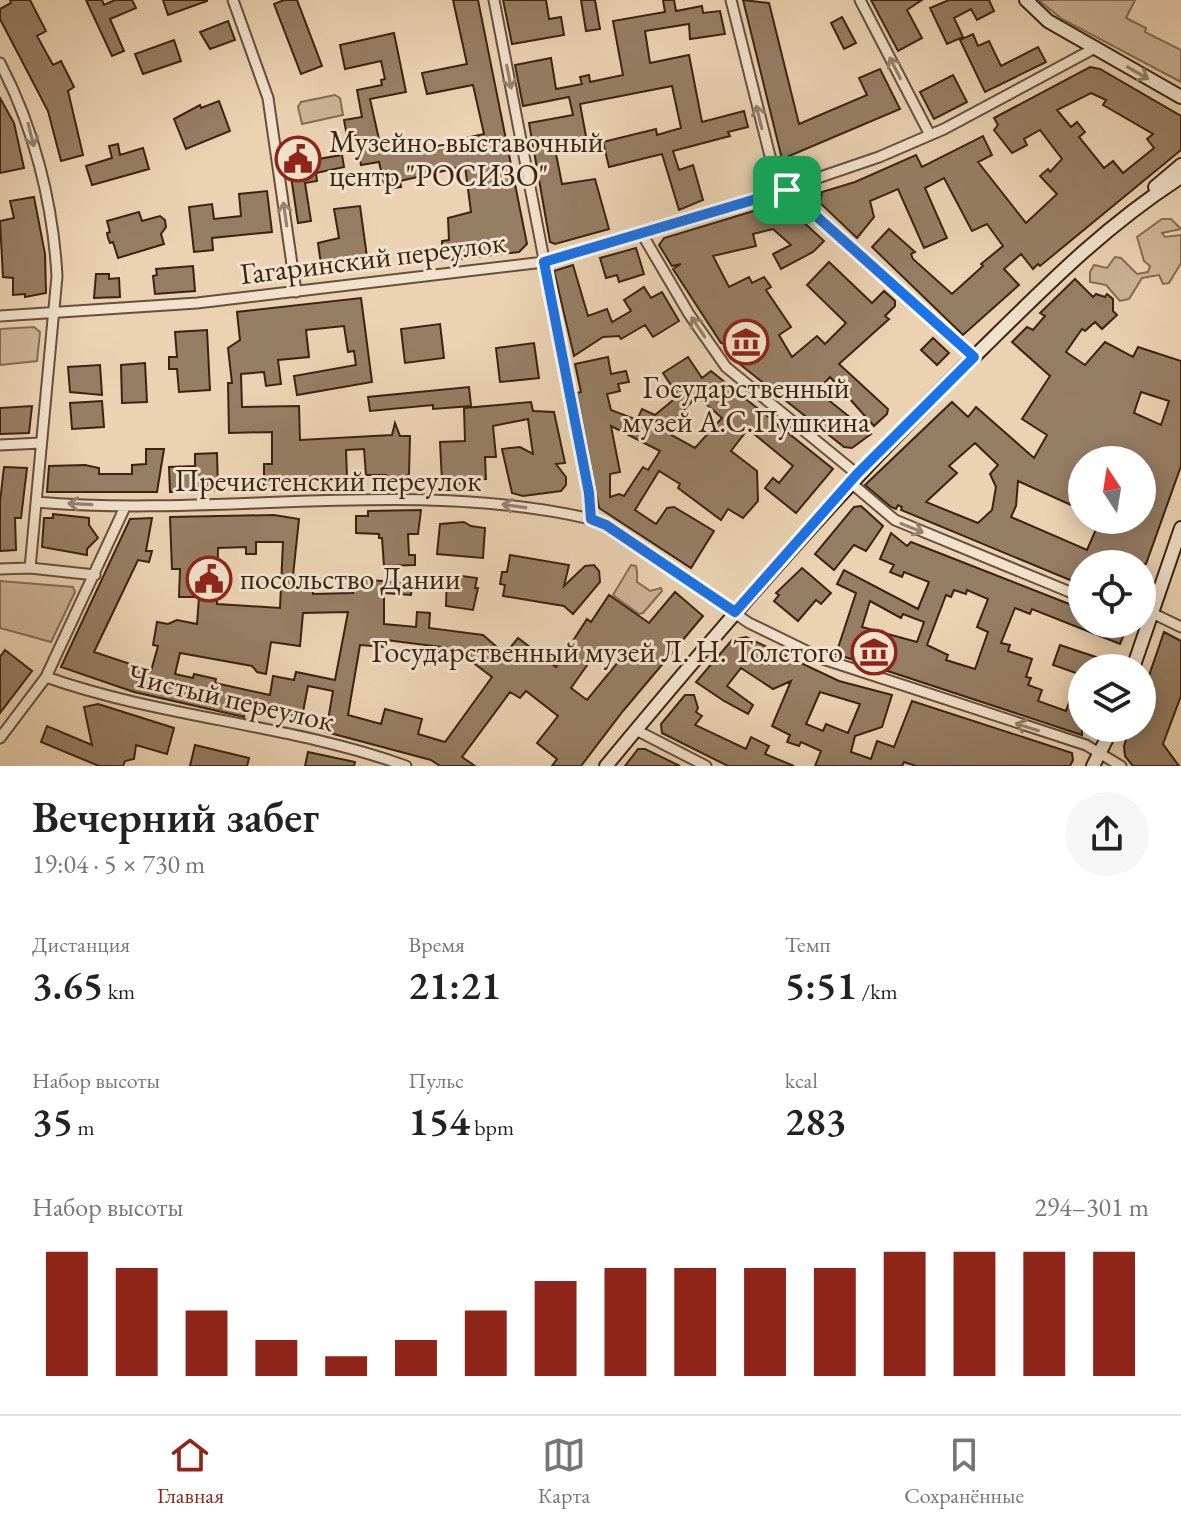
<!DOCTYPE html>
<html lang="ru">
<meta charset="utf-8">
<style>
:root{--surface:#fff;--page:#f6f6f6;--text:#222;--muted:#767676;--line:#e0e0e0;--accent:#8f2418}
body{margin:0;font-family:"EB Garamond",serif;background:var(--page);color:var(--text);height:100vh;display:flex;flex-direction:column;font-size:30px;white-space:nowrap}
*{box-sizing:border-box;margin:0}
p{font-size:26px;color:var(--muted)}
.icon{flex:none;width:44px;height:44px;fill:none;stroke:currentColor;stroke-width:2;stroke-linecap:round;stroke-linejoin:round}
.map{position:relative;height:766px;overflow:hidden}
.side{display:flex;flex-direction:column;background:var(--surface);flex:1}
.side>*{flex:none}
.needle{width:52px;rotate:348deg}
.tools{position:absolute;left:1068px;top:446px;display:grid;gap:16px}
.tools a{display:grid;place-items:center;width:88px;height:88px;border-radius:50%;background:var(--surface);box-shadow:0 4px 20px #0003;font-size:40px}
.pin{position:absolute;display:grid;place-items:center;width:68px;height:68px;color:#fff;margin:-34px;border-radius:16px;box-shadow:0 4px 12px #0006}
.round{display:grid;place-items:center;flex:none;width:84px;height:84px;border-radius:42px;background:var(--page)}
.headline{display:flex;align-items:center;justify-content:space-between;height:136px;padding:0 32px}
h1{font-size:44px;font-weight:600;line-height:60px}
.figures{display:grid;grid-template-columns:repeat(3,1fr);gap:12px;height:136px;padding:8px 32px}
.figures div{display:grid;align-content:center}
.figures b{font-size:40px;font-weight:600}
.figures small{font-size:22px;font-weight:400}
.figures p{font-size:22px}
.chart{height:224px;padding:16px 32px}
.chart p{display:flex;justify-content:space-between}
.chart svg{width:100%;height:144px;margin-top:8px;stroke:var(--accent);stroke-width:6}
.tab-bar{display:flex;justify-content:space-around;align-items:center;height:112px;border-top:2px solid var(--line);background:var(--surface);font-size:22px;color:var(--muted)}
.tab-bar a{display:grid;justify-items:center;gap:4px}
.tab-bar .current{color:var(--accent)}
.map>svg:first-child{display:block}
.green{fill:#ccb497;stroke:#846c54;stroke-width:2}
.building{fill:#967e65;stroke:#3c2311;stroke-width:2;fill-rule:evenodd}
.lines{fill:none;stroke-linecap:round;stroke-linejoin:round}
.street-casing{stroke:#684f39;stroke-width:13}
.secondary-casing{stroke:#3c2311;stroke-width:16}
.street{stroke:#f1e2cd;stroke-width:9}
.secondary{stroke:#f1e2cd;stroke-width:12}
.oneway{stroke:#96826f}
.route-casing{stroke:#fff;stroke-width:16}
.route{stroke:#1a73e8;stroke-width:10}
.labels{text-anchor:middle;stroke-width:6;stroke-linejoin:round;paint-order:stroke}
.poi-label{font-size:30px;fill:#3c2311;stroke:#f1e2cd;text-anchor:start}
.street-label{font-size:30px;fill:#3c2311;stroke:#f1e2cd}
</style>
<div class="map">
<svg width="1181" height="766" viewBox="0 0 1181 766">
<rect width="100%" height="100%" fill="#ead2b2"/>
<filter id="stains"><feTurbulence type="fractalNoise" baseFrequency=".0025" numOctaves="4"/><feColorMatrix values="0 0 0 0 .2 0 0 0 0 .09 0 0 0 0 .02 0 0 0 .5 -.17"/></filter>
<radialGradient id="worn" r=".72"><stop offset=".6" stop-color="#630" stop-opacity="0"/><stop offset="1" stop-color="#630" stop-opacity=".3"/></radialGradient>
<path class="green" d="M1038 0H1135L1126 18 1146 28 1145 32 1181 50V82L1062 19Z
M335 95 340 98 343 115 302 124 298 107 301 102Z
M1162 219H1171L1181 229 1162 233 1165 237 1181 235V263L1169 283 1163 284 1159 275 1142 278 1129 299 1120 301 1106 285 1090 282V272L1094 265 1107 268 1115 257 1121 258 1137 274 1148 272 1150 266 1144 261 1137 237Z
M34 327 40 332 37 361 0 365V329Z
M631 565 636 566C641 589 628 575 650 591L661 588 662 591 643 613 639 614 613 595Z
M0 581 73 587 75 592 51 642 0 628Z"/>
<path class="building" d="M10 0H30L46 31 37 36 53 65 61 61 74 87 68 91 83 155 61 161 48 111 0 19V9L11 3Z
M86 0H102L104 5 115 0H132L136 8 110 19 124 51 112 56Z
M163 0H207V1L168 15Z
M284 0H297L322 66 301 74 274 4Z
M453 0H478L527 244 519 252 442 261V241L449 240 448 218 471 212 465 166 400 181 401 187 392 188 391 182 384 184 379 162 361 165 355 135 347 136 344 120 362 117 357 90 382 85 381 80 385 79 381 61 345 69 340 45 394 33 406 92 370 99 380 144 393 141 394 146 408 148 425 145 427 152 444 148 443 143 484 134 473 85 427 94 422 73 467 64Z
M503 0H546L549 19 561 17 564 35 512 44Z
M581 0H595L600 29 586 31Z
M663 0H674L676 11 702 6 703 13 720 11 725 34 690 39 689 24 645 31 650 63 689 55 702 122 744 111 748 127 728 132 730 136 673 151 679 170 693 165 703 200 679 210 662 154 609 167 603 142 656 129 657 135 681 128 672 86 580 104 588 147 556 154 562 184 595 179 609 229 555 244 550 242 529 123 573 115 569 97 523 106 515 65 551 58 556 89 582 84 580 77 589 75 590 82 623 75 613 21 665 12Z
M743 0 769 3 799 124 867 95 859 78 880 69 900 109 782 159Z
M871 0H922L907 10 922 38 898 51Z
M949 0H989L994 11 977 20 971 9 954 18 963 37 947 44 930 8Z
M842 17 856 43 844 49 831 23Z
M228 21 235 40 210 49 200 32Z
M973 34 978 46 989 41 1001 66 1038 47 1046 62 985 92 960 40Z
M174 40 181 61 143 74 135 54Z
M1090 67 1100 69 1181 116V150L1040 266 1038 264 1033 269 1021 254 1004 269 1019 285 963 335 872 247 889 229 915 252 911 254 913 259 952 294 983 266 981 264 1003 246 987 224 972 231 944 178 925 188 947 238 924 248 898 189 870 201 874 217 857 238 820 203 822 192 855 182 916 155 922 167 983 136 992 155 978 162 1026 223 1057 194 1040 176 1048 169 1050 172 1062 159 1040 130 1024 139 1027 145 1012 153 994 130 998 125 994 118ZM1091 93 1106 100 1103 105 1153 134 1147 139 1154 148 1123 173 1113 161 1104 168 1079 137 1085 132 1077 122 1071 127 1057 110Z
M953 75 967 102 934 119 920 92Z
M0 98 14 123 24 168 0 173Z
M219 101 230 131 186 149 174 119 200 105 201 108Z
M309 140 312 160 342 155 344 167 316 173 317 181 305 183 311 221 298 223 286 143Z
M118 144 120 155 143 148 149 169 92 185 86 166 112 158 109 146Z
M267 191 272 232 212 238 213 250 194 252 189 207 212 204 214 219 241 216 239 194Z
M34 197 45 254 46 293 25 297V294L13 295V278L3 277 0 221 14 218 10 201Z
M777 204 787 207 824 241 813 252 781 269 773 254 791 245 773 229 753 234 756 246 713 256 729 287 749 277 752 283 764 277 771 287 766 290 791 327 779 335 792 357 817 336 825 344 846 323 807 285 829 262 872 303 884 291 895 301V306L885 316 889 319 839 364 888 409 887 414 874 426 830 377 817 391 871 434 852 448 844 447 732 358 742 347 721 343 673 269 681 264 672 266 659 245 664 238Z
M360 206 367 257 321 264 318 243 339 238 334 209Z
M139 212 142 221 160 216 165 220 166 227 161 234 164 244 118 258 113 242 110 243 108 238 107 233 110 232 107 221Z
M636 248 644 274 619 282 617 275 606 278 600 258Z
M573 265 588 316 607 309 612 322 631 311 624 300 644 287 651 298 662 292 679 321 653 337 645 325 621 339 619 336 603 337 574 356 554 271Z
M193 266 195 291 155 294 153 276 157 275 156 269Z
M96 274H109V279L119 278 120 297 94 298Z
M1075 279 1093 297 1096 294 1105 297 1107 294 1113 299V311L1117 315 1102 329 1095 322 1085 331 1082 329 1066 352 1085 365 1105 342 1133 357 1138 347 1181 361V466L1146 564H1082V585L901 510 902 507 898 505 896 509 891 507 865 485 952 402 968 417 976 407 1034 458 1047 435 1022 419 1050 376 1012 342 1027 327 1033 330 1045 316 1040 313ZM1141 392 1169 401 1161 425 1134 413ZM975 443 998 465 990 474 996 487 992 510 978 523 926 502 957 473 949 466ZM1082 460H1142V520H1100L1087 550 1011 517 1016 506 1018 481 1082 510Z
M361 298 372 382 297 395 294 376 356 365 354 351 348 352 344 326 306 330 309 357 278 360 281 384 266 386 264 372 241 374 242 407 299 406 300 440 392 435 395 423 400 436H410L409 474 401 479H386V475H366L364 449 346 450 347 477 301 478V488L264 489V464H272V432L229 433 228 383H232L228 348 240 340 237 312Z
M440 324 444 358 405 363 401 329Z
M207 330 210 390 179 392 177 369H169V357H177L175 332Z
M933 338 949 353 937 365 921 350Z
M534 343 539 378 500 382 496 348Z
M608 357 611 374 626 371 629 382 618 384 620 391 607 394 611 410 637 420 642 409 655 415 678 396 663 373 688 357 702 378 711 371 833 469 796 513 765 488 773 478 779 483 793 466 748 429 731 451 757 471 758 501 743 518 728 509 721 520 678 488 680 484 659 471 635 510 656 524 667 508 674 507 714 531 691 568 599 508 577 393 581 392 575 364ZM697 396 722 418 695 448 664 431ZM611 426 660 451 648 470 643 467 624 496 619 494 610 497V474L620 472Z
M145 363 147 402 122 403 121 365Z
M100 365 102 395 70 392 68 367Z
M469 387 471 406 433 409V405L370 411 368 397Z
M102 401 104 427 72 429 70 403Z
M531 402 533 411 554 412 565 463 556 464 566 477V485L561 491 523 496 512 493 502 449 520 447 533 454 528 419 493 426 496 457H485L486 479 457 484V480L442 481 440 442 465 441 464 408Z
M32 406 29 433 0 434V408Z
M146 449H164L157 492H47L49 466 85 465 99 468V474H132V465L146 464Z
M217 453 218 490 170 492 169 467 195 466V454Z
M4 467 27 468 21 518H15L16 550 0 551V502Z
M861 506 883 526 866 551 854 545 834 570 815 554 854 507Z
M421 510 418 534H408L409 555H415V565L384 566 382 538H379V534L356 533V516H368V511Z
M53 514 89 518V525L98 538 87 549V555L42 547 44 518H53Z
M274 515 299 519 293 576H313V594L353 593V579L412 583 411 595 384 593V624L416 627 417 612 430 613 429 628 483 635 505 654 518 638 556 667 587 619 591 622 609 595 649 623 675 592 703 616 623 711 581 766H552L557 759 537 743 558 716 526 691 520 698 510 692 462 757 475 766H440L431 760 326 732 333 691 308 686 302 717 246 706 244 717 134 692 61 667 130 519 152 518 146 551H152L149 562 138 560 94 652 151 671 158 646 153 645 157 622 168 624 177 620 197 624 199 597H179L180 569H172L170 517ZM256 542H283L280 608 217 604 218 548 246 547V554H256ZM348 612 335 680 296 672 294 680 273 676 270 695 215 683 216 679 194 674 193 678 175 674 180 653 252 666 257 672 266 674 271 642 300 646 303 613ZM386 640 473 651 467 658 492 677 445 742 418 734 422 719 385 709 381 724 348 715 360 645 385 647ZM600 647 619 661 587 700 571 688Z
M464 522 471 526 485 528 483 558 437 554 440 524Z
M891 533 907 546 911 542 1082 609V624H1119L1127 627 1120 644 1032 609 1030 614 1015 608 1001 643 1010 645 1008 651 1032 659 1026 677 1031 678 1028 685 1042 690 1038 701 1066 711 1079 674 1053 665 1060 645 1123 666 1082 668V735L836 654 856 593 837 584 844 570 918 609 929 582 904 572 902 577 890 572 894 565 880 559ZM954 590 966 594 967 590 988 599 977 627 988 632 975 669 946 660 948 655 927 645 946 595 951 597ZM870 601 901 618 903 614 924 622 917 642 862 627Z
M510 555 569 565 564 586 585 566 594 565 599 571 600 582 573 614 564 606 503 596 505 585 500 584 502 572H507Z
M802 568 831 593 821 604 816 600 798 621 774 601 779 595 776 593Z
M447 574 477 578 475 588H478L473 610 446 606Z
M1164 632 1181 641V696L1163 744 1179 766H1133L1125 756 1124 746 1130 728H1142V696Z
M746 637 839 681 892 695 882 727 855 736 851 752 871 759 877 741 894 747 912 701 1072 753 1073 760 1070 766H916L904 762 902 766H815L821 751 801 742 799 746 787 742 790 735 772 726 791 681 773 689 741 668 727 686 753 705 748 714 724 701 696 682 732 640ZM820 692 860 704 848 733 826 724 823 731 806 724Z
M5 650 32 671 0 713V657Z
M685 695H694L698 708 696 712 702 716 695 725 746 749 751 737 769 746 765 754 794 766H728L662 733 661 724Z
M98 704 174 728 167 754 136 745 134 759 125 761 123 766H99L41 742 47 726 92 745 84 707Z
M195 745 249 758 247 766H190Z
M638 749H645L680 766H625Z
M308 752 355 762 354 766H305Z"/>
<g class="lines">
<g class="street-casing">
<path id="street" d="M233 0 268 98 296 292
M494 0 589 493 591 519
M731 0 779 192
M860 0 930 135
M0 63C34 127 53 204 57 276L30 568
M787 190 974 357
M642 234 689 314 726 367 857 474
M0 316 197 303 544 262 712 214 879 157 944 129 1095 48
M0 445 41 443
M850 482 895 520 1082 597
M36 502C220 518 409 477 591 519L606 525 749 623 823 659 1086 745 1121 766
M0 569 30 568 95 575
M1152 613 1181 627
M46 677C162 718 289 724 406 766
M636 730 706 766
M0 738 46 677 125 507"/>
</g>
<g class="secondary-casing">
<path id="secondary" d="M1026 0 1048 21 1181 97
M1155 187 1181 165
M1133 668 1181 528
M606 766C726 621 849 479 984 347 1048 284 1105 226 1181 177
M1093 766 1112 728"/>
</g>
<use href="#street" class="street"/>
<use href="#secondary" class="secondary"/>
</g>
<defs><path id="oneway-shaft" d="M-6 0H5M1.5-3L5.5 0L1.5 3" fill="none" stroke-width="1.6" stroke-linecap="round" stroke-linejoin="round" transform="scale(2)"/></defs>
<g class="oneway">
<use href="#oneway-shaft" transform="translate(895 68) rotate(-117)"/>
<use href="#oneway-shaft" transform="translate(1138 73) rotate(30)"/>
<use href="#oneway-shaft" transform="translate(509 77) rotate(79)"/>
<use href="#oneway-shaft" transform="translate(759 117) rotate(-104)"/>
<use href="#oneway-shaft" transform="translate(31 135) rotate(76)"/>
<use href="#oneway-shaft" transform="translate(285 214) rotate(-98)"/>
<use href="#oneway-shaft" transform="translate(698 327) rotate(-124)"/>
<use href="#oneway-shaft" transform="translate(80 504) rotate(-177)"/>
<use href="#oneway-shaft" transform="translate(514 506) rotate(-172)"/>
<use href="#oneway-shaft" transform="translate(912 528) rotate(22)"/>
<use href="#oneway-shaft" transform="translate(1027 727) rotate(-162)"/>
</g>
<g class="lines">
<g class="route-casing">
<path id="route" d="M787 190 974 357 857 474 735 612 606 525 591 519 589 493 544 262Z"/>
</g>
<use href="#route" class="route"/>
</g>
<defs>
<g id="civic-ring" transform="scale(2.3)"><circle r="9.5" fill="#f1e2cd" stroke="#8f2418" stroke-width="1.5"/><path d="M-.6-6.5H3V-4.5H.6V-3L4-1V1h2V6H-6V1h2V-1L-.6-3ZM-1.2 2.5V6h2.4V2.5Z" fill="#8f2418"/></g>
<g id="museum-ring" transform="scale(2.3)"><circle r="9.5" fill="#f1e2cd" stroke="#8f2418" stroke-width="1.5"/><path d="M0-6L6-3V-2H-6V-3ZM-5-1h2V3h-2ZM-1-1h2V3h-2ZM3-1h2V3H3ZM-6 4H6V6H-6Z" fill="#8f2418"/></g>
</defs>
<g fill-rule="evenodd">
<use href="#civic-ring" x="298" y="159"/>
<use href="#museum-ring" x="746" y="342"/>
<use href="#civic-ring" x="209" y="579"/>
<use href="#museum-ring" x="874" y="652"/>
</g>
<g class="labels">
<g class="poi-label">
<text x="329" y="152">Музейно-выставочный<tspan x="329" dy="34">центр "РОСИЗО"</tspan></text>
<text x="746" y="398" text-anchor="middle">Государственный<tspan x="746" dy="34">музей А.С.Пушкина</tspan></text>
<text x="240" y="589">посольство Дании</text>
<text x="843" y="662" text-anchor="end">Государственный музей Л. Н. Толстого</text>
</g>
<g class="street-label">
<text transform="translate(373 258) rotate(-7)" y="10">Гагаринский переулок</text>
<text x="328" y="491">Пречистенский переулок</text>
<text transform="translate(231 698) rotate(13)" y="10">Чистый переулок</text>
</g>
</g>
<rect width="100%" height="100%" filter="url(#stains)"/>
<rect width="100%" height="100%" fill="url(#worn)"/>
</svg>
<div class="tools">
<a><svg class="needle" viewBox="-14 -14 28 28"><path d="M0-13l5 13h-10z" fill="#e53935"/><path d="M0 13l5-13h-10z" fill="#767676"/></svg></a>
<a><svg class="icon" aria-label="locate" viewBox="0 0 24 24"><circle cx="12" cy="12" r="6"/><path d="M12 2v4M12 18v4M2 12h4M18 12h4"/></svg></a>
<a><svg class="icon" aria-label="layers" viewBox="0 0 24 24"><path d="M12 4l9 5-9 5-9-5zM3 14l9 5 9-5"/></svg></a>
</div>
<div class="pin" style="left:787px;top:190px;background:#1e9e55"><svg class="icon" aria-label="arrive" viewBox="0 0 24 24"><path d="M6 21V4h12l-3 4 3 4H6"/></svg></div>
</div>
<section class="side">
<div class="headline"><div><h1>Вечерний забег</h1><p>19:04 · 5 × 730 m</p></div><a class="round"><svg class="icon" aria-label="share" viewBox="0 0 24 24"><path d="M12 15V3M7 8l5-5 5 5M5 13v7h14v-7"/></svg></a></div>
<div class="figures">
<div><p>Дистанция</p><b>3.65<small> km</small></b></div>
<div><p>Время</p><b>21:21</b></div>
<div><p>Темп</p><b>5:51<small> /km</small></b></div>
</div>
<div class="figures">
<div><p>Набор высоты</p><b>35<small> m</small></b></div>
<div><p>Пульс</p><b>154<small> bpm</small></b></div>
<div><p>kcal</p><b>283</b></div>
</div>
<div class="chart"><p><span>Набор высоты</span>294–301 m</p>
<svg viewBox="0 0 160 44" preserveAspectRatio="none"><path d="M5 44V6M15 44V11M25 44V24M35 44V33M45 44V38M55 44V33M65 44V24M75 44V15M85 44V11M95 44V11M105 44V11M115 44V11M125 44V6M135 44V6M145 44V6M155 44V6"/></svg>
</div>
</section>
<nav class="tab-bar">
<a class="current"><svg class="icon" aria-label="home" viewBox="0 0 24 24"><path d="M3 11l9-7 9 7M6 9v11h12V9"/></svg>Главная</a>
<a><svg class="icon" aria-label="map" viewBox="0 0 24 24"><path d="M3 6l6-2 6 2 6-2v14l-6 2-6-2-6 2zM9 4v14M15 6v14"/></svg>Карта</a>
<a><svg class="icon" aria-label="saved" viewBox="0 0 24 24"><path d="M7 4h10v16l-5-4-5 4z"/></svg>Сохранённые</a>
</nav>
